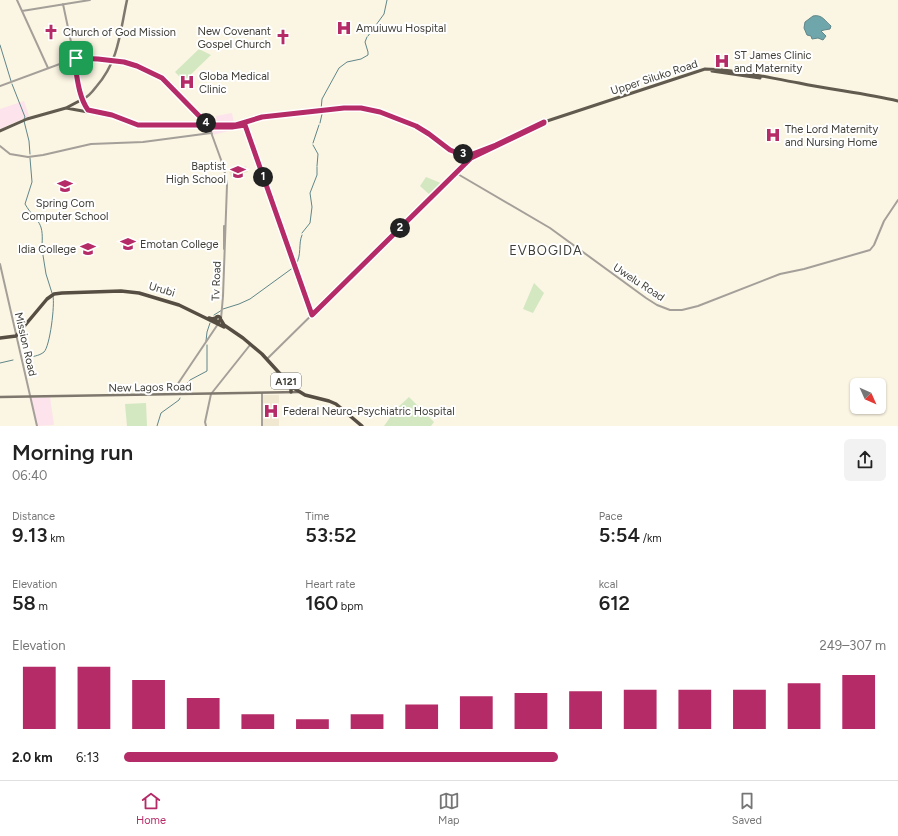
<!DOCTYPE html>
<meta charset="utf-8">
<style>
:root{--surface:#fff;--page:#f2f2f2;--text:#222;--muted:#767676;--line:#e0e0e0;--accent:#b52b67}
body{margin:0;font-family:Figtree,sans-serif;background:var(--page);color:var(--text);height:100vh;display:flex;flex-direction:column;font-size:15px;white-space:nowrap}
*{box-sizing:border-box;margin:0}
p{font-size:13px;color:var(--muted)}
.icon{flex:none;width:22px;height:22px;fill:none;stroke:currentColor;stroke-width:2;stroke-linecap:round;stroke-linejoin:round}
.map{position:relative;height:426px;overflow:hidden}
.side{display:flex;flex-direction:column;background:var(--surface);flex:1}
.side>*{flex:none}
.needle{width:26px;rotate:135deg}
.controls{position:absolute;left:850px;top:378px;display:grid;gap:8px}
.controls a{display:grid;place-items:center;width:36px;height:36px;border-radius:6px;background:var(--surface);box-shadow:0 1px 3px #0004;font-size:20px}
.pin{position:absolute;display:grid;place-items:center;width:34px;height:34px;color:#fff;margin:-17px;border-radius:8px;box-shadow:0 2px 6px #0006}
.km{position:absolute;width:20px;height:20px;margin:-10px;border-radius:50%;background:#222;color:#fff;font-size:11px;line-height:20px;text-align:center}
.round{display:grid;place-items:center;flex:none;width:42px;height:42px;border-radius:6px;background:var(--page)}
.head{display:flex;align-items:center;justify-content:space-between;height:68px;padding:0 12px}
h1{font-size:22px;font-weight:600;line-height:30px}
.metrics{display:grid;grid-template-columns:repeat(3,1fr);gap:6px;height:68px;padding:4px 12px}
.metrics div{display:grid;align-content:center}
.metrics b{font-size:20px;font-weight:600}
.metrics small{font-size:11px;font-weight:400}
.metrics p{font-size:11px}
.chart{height:112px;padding:8px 12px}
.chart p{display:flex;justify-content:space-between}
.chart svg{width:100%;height:72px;margin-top:4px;stroke:var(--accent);stroke-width:6}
ul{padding:0 12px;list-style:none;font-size:13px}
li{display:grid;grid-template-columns:64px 48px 1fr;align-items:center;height:30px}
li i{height:10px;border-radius:5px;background:var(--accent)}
.menu{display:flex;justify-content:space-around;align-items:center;height:56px;border-top:1px solid var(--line);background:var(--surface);font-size:11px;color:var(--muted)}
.menu a{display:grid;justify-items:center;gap:2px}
.menu .selected{color:var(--accent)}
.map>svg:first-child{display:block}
.commercial{fill:#fde3eb}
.built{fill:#f0e8d0}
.green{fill:#d3e8c1}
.water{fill:#6ea6ac;stroke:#608689}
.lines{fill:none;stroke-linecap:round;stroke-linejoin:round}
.stream{stroke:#608689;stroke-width:1}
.tertiary{stroke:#a4a099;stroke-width:2}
.secondary{stroke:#7d776d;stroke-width:2.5}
.primary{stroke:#615a4f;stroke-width:3}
.trunk{stroke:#564e42;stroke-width:3.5}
.route-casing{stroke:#fff;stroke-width:8}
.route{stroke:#b52b67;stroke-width:5}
.labels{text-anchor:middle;stroke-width:4;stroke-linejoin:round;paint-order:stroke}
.shield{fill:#fff;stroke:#797772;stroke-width:1}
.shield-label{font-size:10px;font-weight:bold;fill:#3f3d36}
.poi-label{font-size:11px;fill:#3f3d36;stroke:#fff;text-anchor:start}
.street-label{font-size:11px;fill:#3f3d36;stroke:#fff}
.quarter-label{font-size:13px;letter-spacing:1px;fill:#3f3d36;stroke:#fff}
</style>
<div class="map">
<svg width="898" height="426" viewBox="0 0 898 426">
<rect width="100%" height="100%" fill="#fbf5e3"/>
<path class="commercial" d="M24 101 29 116 0 129V109Z
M232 113 234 124H217L216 116Z
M243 126 244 127 213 135 211 128 235 127Z
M50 397 54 425 36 426 30 398Z"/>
<path class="built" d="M246 166 248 172 231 177 229 172Z
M263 395H279V426H263Z"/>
<path class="green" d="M199 49 211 55 184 81 175 72Z
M426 177 443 184 430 195 420 186Z
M534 283 544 293 533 313 523 309Z
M409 397 434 422 431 426H384L396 409Z
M146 403 147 426H127L125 404Z"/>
<path class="water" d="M813 16C822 14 825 21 831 26L830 29 824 30 821 31 826 36 823 40 818 38 812 39 811 36 807 35 804 28 805 22Z"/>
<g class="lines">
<path class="stream" d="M368 36 384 14 387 0
M0 45 11 81
M12 84 25 117 24 119
M321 110 322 99 339 68 347 62 361 59 368 55V52L365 42 367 37
M24 121 29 141 30 154
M320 123 322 114
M313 143 319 125
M313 145 318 154 317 166
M30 158 32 182 25 204C36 223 44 219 42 245
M302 233 310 223 312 207 310 193 317 175V167
M42 249 46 274 52 293
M296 264C302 255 298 244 302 235
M223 309 239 304 250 299 294 267
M214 315 222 310
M206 341 207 332 210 323
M26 357C32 357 39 356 44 352 50 346 55 305 53 296
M0 363 13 360
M181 392 190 380 207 371V345
M157 426 161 413 179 400 180 398"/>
<path class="tertiary" d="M17 0 48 68
M63 4 83 99
M22 11 90 0
M115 60 125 61
M0 86 76 58 124 62 137 66 162 77 208 125
M244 123 261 173 295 265 312 315
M210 129 212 134
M212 135 224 168 227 185 223 296 221 319
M0 146 10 154 28 157 43 155 91 144 143 142 211 133
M456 173 550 228 646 298 657 305 670 310H682L698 306 780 274 804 269 870 250 874 245 884 221 898 200
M224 249V226
M0 264 37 426
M267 359 471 158
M171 394 218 324
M206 426 205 422 211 394 250 345
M262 426V393"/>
<path class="secondary" d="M83 99C88 97 93 91 96 87 119 61 120 32 127 0
M0 397 299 392"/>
<path class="primary" d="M712 71 760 78
M66 108 88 112
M207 127 211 130
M0 131 27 119 66 108 83 99 88 110 112 115 138 125H236L262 117 344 108H361L380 112 416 126 429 134 451 150 458 153 469 155
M470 154 472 155 471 158 469 156Z
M472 154 496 145 544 122 705 69C735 69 769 78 799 83 832 90 865 93 898 101"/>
<path class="trunk" d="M215.5 319a2.5 2.5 0 1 1 5 0a2.5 2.5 0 1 1-5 0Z
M209 318 212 319 216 318
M221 320 224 325 243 338 262 354 292 387 305 395 329 401 336 404 362 426
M0 338 16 336 47 299 54 294 62 293 121 291 139 293 179 305 224 327
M291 388V392"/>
</g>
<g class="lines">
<g class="route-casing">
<path id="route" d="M76 58 74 59C77 75 78 96 88 110L112 115 138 125H208L209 127H232L245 125C267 188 290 252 312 315L471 158 544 123V122L496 145 470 155 458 153 450 150 429 134 416 126 380 112 361 108H344L262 117 236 125H208L162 78 137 66 124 62 98 59 76 58"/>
</g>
<use href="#route" class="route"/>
</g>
<defs>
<g id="hospital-bare" transform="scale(1.2)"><path d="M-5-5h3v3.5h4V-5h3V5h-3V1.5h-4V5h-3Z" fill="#b52b67" stroke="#fff" stroke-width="2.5" paint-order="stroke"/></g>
<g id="church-bare" transform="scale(1.2)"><path d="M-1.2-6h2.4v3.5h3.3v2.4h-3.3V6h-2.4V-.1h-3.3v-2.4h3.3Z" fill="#b52b67" stroke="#fff" stroke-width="2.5" paint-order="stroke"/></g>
<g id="university-bare" transform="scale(1.2)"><path d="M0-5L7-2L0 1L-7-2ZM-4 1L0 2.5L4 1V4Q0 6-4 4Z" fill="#b52b67" stroke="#fff" stroke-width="2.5" paint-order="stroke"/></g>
</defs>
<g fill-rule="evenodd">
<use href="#hospital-bare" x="344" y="28"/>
<use href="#church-bare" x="51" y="32"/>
<use href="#church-bare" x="283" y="37"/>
<use href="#hospital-bare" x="722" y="61"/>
<use href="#hospital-bare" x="187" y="82"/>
<use href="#hospital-bare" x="773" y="135"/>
<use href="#university-bare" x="238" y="172"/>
<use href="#university-bare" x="65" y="186"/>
<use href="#university-bare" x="128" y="244"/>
<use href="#university-bare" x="88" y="249"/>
<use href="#hospital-bare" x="271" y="411"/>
</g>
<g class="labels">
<rect class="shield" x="271" y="373" width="30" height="16" rx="3"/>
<g class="shield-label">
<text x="286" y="385">A121</text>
</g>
<g class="poi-label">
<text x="356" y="32">Amuiuwu Hospital</text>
<text x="271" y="35" text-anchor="end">New Covenant<tspan x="271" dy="13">Gospel Church</tspan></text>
<text x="63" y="36">Church of God Mission</text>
<text x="734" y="59">ST James Clinic<tspan x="734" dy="13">and Maternity</tspan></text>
<text x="199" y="80">Globa Medical<tspan x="199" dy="13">Clinic</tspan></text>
<text x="785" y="133">The Lord Maternity<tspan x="785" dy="13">and Nursing Home</tspan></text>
<text x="226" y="170" text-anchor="end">Baptist<tspan x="226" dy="13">High School</tspan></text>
<text x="65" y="207" text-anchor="middle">Spring Com<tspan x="65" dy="13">Computer School</tspan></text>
<text x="140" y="248">Emotan College</text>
<text x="76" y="253" text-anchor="end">Idia College</text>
<text x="283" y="415">Federal Neuro-Psychiatric Hospital</text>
</g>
<g class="street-label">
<text transform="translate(654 77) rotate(-18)" y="4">Upper Siluko Road</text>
<text transform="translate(216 281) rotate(-88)" y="4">Tv Road</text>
<text transform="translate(639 282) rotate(33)" y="4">Uwelu Road</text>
<text transform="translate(162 289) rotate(17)" y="4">Urubi</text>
<text transform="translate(26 344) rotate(77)" y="4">Mission Road</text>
<text transform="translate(150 387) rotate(-1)" y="4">New Lagos Road</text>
</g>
<g class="quarter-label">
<text x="546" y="255">EVBOGIDA</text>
</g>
</g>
</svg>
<div class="controls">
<a><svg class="needle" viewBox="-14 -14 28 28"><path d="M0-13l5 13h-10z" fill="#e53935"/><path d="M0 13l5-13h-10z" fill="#767676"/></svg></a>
</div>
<div class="pin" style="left:76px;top:58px;background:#1e9e55"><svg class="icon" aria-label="arrive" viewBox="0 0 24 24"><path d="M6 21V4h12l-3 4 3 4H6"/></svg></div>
<b class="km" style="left:263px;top:177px">1</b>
<b class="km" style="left:400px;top:228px">2</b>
<b class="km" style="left:463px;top:154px">3</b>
<b class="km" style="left:206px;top:123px">4</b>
</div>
<section class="side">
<div class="head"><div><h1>Morning run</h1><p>06:40</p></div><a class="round"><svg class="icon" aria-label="share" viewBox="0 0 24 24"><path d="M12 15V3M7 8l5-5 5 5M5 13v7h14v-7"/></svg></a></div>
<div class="metrics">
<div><p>Distance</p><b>9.13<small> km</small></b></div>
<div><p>Time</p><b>53:52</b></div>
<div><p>Pace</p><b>5:54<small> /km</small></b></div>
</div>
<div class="metrics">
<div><p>Elevation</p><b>58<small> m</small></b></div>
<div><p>Heart rate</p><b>160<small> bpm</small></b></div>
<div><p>kcal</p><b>612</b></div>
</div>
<div class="chart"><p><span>Elevation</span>249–307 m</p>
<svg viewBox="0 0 160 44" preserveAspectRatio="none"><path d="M5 44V6M15 44V6M25 44V14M35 44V25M45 44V35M55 44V38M65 44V35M75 44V29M85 44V24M95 44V22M105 44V21M115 44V20M125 44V20M135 44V20M145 44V16M155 44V11"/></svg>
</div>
<ul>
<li><b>2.0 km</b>6:13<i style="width:57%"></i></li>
</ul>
</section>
<nav class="menu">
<a class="selected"><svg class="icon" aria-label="home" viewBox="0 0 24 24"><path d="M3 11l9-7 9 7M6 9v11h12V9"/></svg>Home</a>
<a><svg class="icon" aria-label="map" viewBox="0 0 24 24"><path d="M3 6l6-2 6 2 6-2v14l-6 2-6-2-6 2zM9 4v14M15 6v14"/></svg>Map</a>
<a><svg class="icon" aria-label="saved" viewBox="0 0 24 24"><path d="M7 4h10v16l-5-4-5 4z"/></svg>Saved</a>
</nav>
